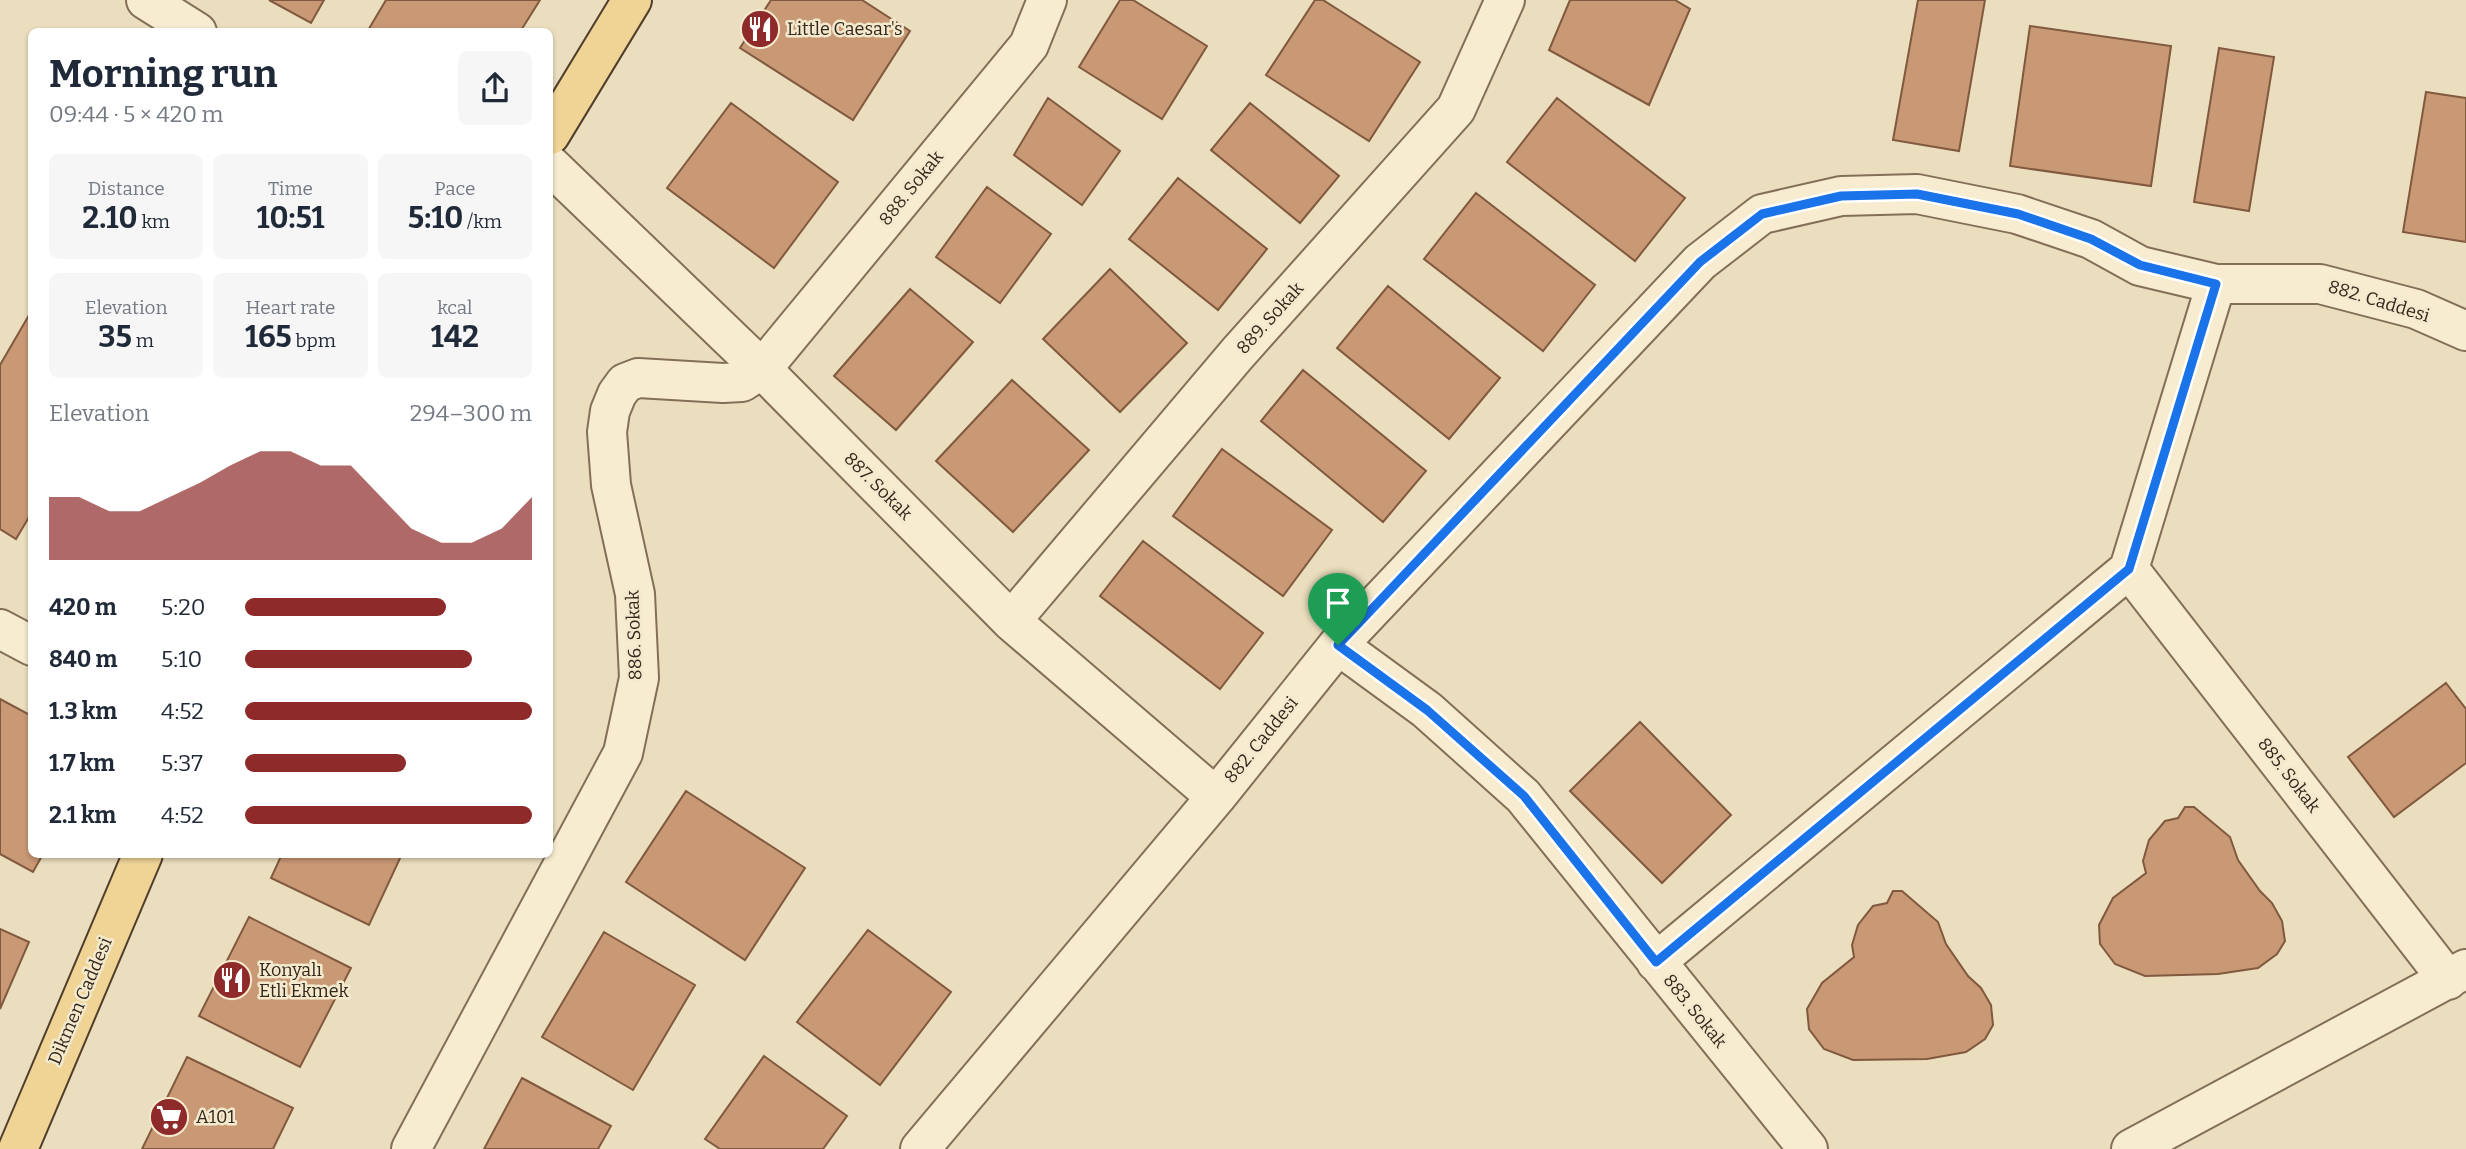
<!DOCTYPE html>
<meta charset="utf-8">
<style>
:root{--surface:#fff;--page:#f6f6f7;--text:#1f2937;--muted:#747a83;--accent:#8f2a2a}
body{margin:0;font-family:Bitter,serif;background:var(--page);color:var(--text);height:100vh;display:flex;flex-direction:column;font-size:26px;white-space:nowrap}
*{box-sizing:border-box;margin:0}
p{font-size:23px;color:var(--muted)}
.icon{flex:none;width:38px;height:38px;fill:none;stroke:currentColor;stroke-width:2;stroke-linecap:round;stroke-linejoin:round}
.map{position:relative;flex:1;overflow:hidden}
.details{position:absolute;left:28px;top:28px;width:525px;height:830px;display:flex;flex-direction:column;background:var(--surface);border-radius:10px;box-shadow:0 2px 5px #0004}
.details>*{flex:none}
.pin{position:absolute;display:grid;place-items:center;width:60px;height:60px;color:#fff;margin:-72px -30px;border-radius:50% 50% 50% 0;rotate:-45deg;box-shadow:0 0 7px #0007}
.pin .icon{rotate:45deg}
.round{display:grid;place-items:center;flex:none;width:74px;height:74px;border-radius:10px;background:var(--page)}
.overview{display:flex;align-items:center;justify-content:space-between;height:119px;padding:0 21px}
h1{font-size:38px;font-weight:700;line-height:52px}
.figures{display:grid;grid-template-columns:repeat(3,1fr);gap:10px;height:119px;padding:7px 21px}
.figures div{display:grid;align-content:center;border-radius:10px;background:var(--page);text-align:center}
.figures b{font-size:30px;font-weight:700}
.figures small{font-size:19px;font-weight:400}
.figures p{font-size:19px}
.chart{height:196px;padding:14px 21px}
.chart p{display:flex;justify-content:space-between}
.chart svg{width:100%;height:126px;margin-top:7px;fill:var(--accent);opacity:.7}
ul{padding:0 21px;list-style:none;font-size:23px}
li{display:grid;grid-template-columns:112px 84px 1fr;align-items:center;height:52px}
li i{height:18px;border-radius:9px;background:var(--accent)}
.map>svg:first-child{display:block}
.building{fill:#c99875;stroke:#81593e;stroke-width:2}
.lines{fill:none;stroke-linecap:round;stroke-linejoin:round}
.minor-casing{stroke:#836f58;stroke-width:42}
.major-casing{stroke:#503d2c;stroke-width:42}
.minor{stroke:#f7ecd0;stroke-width:38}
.major{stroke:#efd496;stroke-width:38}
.route-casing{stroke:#fff;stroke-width:14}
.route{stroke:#1a73e8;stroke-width:9}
.labels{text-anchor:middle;stroke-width:5;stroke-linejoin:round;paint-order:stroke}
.poi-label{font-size:18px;fill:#33271c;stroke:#f3e9cd;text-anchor:start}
.street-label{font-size:18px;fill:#33271c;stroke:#f3e9cd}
</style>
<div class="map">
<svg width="2466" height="1149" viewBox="0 0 2466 1149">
<rect width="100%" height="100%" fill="#ebdebe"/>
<path class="building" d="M269 0H324L311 23Z
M386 0H540L520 32H367Z
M771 0H862L910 31 853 120 740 48Z
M1120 0H1133L1207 46 1162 119 1079 67Z
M1315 0H1323L1420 62 1369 141 1266 75Z
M1570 0H1675L1690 9 1649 105 1549 50Z
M1918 0H1985L1959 151 1893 140Z
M2030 26 2171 46 2151 186 2010 166Z
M2219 48 2274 57 2249 211 2194 202Z
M2426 92 2466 98V242L2403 232Z
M1048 98 1120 151 1082 205 1014 155Z
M1557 98 1685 198 1635 261 1507 162Z
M731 103 838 182 774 268 667 188Z
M1250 103 1339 176 1300 223 1211 150Z
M1178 178 1267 249 1218 310 1129 239Z
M987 187 1051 234 1000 303 936 257Z
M1476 193 1595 285 1543 351 1424 259Z
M1110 269 1187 343 1120 412 1043 339Z
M1388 286 1500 378 1449 439 1337 348Z
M910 289 973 342 896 430 834 376Z
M32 310V512L16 539 0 529V365Z
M1303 370 1426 471 1383 522 1261 421Z
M1012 380 1089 450 1013 532 936 461Z
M1222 449 1332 530 1283 596 1173 516Z
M1143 541 1263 633 1220 689 1100 596Z
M2446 683 2466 709V763L2394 817 2348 757Z
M0 699 32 716V854H43L33 872 0 854Z
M1640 722 1731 815 1662 883 1570 791Z
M686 791 805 868 745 960 626 882Z
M2185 807H2194L2230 837 2238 860 2260 891 2272 903 2282 921 2285 941 2277 954 2258 968 2218 974 2145 976 2115 964 2100 944 2099 925 2113 898 2146 873 2143 861 2149 840 2165 821 2178 818Z
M282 854H402L369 925 271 878Z
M1893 891H1902L1938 922 1946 944 1968 976 1981 988 1991 1005 1993 1025 1985 1039 1966 1052 1927 1059 1853 1060 1824 1049 1809 1029 1807 1009 1822 983 1854 957 1852 945 1858 925 1873 906 1887 903Z
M249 917 351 968 300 1067 199 1016Z
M0 929 29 942 0 1009Z
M868 930 951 992 880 1085 797 1022Z
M604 932 695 985 633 1090 542 1037Z
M764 1056 847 1116 823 1149H720L705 1139Z
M187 1057 293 1108 273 1149H142Z
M522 1078 611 1126 598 1149H484Z"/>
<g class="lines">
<g class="minor-casing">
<path id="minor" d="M146 0 197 32
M550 165 762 369 1011 621 1216 797
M2129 569 2448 980
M1011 621 1237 354 1456 109 1505 0
M0 629 32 646
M1338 645 1427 710 1523 796 1808 1149
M1656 962 2129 569 2216 284
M411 1149 623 753 639 678 635 594 611 485 607 432 610 411 617 394 625 383 638 378 723 383 742 382 762 369 1029 45 1047 0
M920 1149 1216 797 1338 645 1700 262 1762 214 1841 196 1917 194 2017 214 2091 239 2140 266 2216 284H2320L2416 309 2466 331
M2131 1149 2466 969"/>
</g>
<g class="major-casing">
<path id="major" d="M550 135 632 0
M18 1149 143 854"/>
</g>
<use href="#minor" class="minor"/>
<use href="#major" class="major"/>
</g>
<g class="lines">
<g class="route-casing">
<path id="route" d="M1917 194 2018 214 2091 239 2140 265 2216 284 2129 569 1656 962 1524 796 1427 710 1338 645 1700 262 1762 214 1841 196Z"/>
</g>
<use href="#route" class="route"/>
</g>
<defs>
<g id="restaurant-disc" transform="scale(2.0125)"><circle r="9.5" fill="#8f2a2a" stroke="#f3e9cd"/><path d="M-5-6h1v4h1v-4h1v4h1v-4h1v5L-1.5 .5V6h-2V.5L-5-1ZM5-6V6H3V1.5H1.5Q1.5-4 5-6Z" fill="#fff"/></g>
<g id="supermarket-disc" transform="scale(2.0125)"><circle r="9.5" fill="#8f2a2a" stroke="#f3e9cd"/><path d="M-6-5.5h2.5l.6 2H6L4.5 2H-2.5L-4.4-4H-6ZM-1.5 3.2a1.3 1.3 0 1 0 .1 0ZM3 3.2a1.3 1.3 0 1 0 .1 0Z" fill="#fff"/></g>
</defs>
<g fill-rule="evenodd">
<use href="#restaurant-disc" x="760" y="29"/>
<use href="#restaurant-disc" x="232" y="980"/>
<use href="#supermarket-disc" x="169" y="1117"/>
</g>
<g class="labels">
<g class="poi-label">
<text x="787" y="35">Little Caesar's</text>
<text x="259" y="976">Konyalı<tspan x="259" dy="21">Etli Ekmek</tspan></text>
<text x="196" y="1123">A101</text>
</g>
<g class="street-label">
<text transform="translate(911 188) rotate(-51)" y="6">888. Sokak</text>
<text transform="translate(2379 301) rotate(17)" y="6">882. Caddesi</text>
<text transform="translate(1270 318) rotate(-48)" y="6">889. Sokak</text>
<text transform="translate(878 486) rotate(45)" y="6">887. Sokak</text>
<text transform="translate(634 635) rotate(-92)" y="6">886. Sokak</text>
<text transform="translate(1261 740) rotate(-51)" y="6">882. Caddesi</text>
<text transform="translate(2289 775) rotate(52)" y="6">885. Sokak</text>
<text transform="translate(80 1001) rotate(-67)" y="6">Dikmen Caddesi</text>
<text transform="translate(1695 1011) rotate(51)" y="6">883. Sokak</text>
</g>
</g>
</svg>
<div class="pin" style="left:1338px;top:645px;background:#1e9e55"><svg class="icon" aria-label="arrive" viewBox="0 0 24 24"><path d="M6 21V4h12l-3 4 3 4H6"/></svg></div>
<section class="details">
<div class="overview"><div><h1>Morning run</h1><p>09:44 · 5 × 420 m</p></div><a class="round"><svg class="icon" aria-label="share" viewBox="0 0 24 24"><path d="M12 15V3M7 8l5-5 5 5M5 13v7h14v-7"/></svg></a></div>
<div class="figures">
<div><p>Distance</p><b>2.10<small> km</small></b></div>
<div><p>Time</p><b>10:51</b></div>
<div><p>Pace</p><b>5:10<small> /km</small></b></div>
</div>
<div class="figures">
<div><p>Elevation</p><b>35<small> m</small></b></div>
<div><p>Heart rate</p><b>165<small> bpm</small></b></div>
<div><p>kcal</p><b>142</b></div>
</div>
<div class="chart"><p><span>Elevation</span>294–300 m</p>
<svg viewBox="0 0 160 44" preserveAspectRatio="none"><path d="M0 44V22L10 22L20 27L30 27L40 22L50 17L60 11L70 6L80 6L90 11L100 11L110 22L120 33L130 38L140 38L150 33L160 22V44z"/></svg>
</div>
<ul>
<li><b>420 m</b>5:20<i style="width:70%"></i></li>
<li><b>840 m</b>5:10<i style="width:79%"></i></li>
<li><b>1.3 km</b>4:52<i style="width:100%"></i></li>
<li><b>1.7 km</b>5:37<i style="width:56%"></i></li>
<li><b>2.1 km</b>4:52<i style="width:100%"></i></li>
</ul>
</section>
</div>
